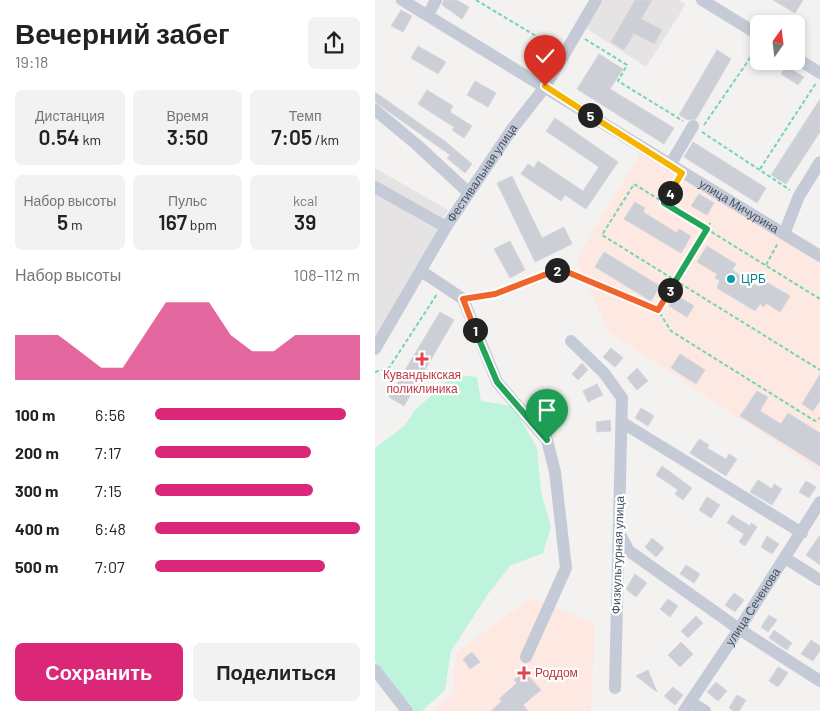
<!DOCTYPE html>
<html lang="ru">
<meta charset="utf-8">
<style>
:root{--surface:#fff;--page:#f2f2f2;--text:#222;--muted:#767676;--accent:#db2777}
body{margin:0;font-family:Barlow,sans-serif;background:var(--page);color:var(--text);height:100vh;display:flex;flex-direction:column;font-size:19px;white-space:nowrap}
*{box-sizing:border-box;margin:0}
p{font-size:16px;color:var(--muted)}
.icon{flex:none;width:28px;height:28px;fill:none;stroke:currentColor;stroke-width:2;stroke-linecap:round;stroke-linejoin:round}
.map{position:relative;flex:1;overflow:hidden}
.drawer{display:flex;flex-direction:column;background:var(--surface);width:375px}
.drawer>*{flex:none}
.needle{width:32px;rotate:14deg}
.controls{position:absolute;left:375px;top:15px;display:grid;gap:10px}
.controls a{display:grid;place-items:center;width:55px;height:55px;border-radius:8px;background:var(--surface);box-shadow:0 2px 8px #0003;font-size:25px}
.pin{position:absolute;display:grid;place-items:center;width:42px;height:42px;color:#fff;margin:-51px -21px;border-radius:50% 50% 50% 0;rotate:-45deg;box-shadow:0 0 5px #0007}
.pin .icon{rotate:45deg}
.km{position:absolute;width:25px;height:25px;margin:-12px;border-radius:50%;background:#222;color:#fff;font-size:14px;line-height:25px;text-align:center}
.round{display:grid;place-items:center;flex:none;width:52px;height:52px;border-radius:8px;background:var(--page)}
.headline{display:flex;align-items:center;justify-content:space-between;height:85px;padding:0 15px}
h1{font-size:28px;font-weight:600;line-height:38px}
.metrics{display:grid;grid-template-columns:repeat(3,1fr);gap:8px;height:85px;padding:5px 15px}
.metrics div{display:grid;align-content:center;border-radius:8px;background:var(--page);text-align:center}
.metrics b{font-size:21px;font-weight:600}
.metrics small{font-size:14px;font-weight:400}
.metrics p{font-size:14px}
.chart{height:140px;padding:10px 15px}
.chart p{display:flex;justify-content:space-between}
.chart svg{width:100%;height:90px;margin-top:5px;fill:var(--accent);opacity:.7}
.action{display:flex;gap:10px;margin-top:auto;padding:10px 15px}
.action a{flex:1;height:58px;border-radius:8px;background:var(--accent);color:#fff;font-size:20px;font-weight:600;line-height:58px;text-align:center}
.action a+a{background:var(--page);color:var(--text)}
ul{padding:0 15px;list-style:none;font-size:16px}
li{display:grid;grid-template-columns:80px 60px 1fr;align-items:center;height:38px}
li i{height:12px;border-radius:6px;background:var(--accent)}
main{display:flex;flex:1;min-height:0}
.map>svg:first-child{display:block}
.education{fill:#e5e3e3}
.medical{fill:#fde9e2}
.green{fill:#bef4db}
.building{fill:#cdcfd7;stroke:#d5d6dd}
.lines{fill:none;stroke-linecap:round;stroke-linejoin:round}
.path{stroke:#72d5b4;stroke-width:2;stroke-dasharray:4 2.5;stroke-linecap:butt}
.minor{stroke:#c4cbd7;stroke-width:12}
.split-1-casing{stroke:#fff;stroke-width:10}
.split-2-casing{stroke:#fff;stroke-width:10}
.split-3-casing{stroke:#fff;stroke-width:10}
.split-4-casing{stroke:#fff;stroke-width:10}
.split-5-casing{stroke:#fff;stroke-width:10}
.split-6-casing{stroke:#fff;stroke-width:10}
.split-1{stroke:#22a559;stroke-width:6}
.split-2{stroke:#f0652b;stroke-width:6}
.split-3{stroke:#f0652b;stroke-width:6}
.split-4{stroke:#22a559;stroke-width:6}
.split-5{stroke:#f5b400;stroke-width:6}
.split-6{stroke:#f5b400;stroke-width:6}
.culture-dot{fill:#0f9aa8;stroke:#fff;stroke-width:2}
.health-dot{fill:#e0444e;stroke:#fff;stroke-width:2}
.labels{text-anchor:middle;stroke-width:4.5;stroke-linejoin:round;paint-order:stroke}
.street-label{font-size:12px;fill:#475161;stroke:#fff}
.culture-label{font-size:12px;fill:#0d838f;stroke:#fff;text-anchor:start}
.health-label{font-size:12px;fill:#be3a42;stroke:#fff}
</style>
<main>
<section class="drawer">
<div class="headline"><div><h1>Вечерний забег</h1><p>19:18</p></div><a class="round"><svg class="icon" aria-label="share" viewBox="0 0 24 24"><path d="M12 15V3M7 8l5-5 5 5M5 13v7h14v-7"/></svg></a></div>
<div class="metrics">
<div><p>Дистанция</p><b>0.54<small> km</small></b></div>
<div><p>Время</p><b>3:50</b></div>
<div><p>Темп</p><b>7:05<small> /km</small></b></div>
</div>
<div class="metrics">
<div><p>Набор высоты</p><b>5<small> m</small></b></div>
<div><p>Пульс</p><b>167<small> bpm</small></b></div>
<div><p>kcal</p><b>39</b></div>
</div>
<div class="chart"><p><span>Набор высоты</span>108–112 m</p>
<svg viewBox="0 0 160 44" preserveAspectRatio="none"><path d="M0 44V22L10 22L20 22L30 30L40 38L50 38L60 22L70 6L80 6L90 6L100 22L110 30L120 30L130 22L140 22L150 22L160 22V44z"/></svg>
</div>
<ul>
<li><b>100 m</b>6:56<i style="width:93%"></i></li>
<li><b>200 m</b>7:17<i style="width:76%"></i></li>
<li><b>300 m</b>7:15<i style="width:77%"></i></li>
<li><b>400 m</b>6:48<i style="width:100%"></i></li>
<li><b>500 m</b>7:07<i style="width:83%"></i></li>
</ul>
<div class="action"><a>Сохранить</a><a>Поделиться</a></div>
</section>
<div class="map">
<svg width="445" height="711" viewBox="0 0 445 711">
<rect width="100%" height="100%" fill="#f4f2f1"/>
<path class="education" d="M228 0H303L311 4 271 67 211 28Z
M0 168 73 210 0 339Z"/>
<path class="medical" d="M266 153 445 262V472L233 331 201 259Z
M156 598 220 623 216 711H57L78 694 81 652Z"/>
<path class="green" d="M79 375 102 377 106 401 138 406 162 448 166 492 176 527 168 553 135 566 113 594 76 651 70 690 47 711H39L0 661V448L29 426 40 410Z"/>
<path class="building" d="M69 0H82L94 7 87 19 67 5Z
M260 0H277L266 19 287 30 279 44 259 33 249 50 236 42Z
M398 0H428L420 13Z
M26 10 37 16 28 32 16 26Z
M43 46 71 62 63 74 36 58Z
M342 50 356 59 321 119 313 120 304 115Z
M224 54 248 69 235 89 299 128 289 144 202 89Z
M411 66 429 77 423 85 406 74Z
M100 81 121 93 113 107 92 95Z
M52 90 78 106 75 112 97 126 89 138 77 130 79 127 43 104Z
M0 92 71 142 97 164 90 173 72 158 75 155 0 102Z
M445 99V132L411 184 396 175Z
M180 118 243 162 211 209 190 195 186 201 146 174 153 164 159 168 163 161 208 191 224 167 171 131Z
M318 142 391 188 382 203 309 157Z
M137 176 167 238 189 227 197 244 160 262 122 183Z
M324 194 339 203 332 215 316 206Z
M260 202 270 208 268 212 302 233 304 229 316 236 306 253 249 219Z
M135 241 150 270 135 278 119 249Z
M332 246 361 264 357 270 384 287 388 280 415 296 405 312 391 303 389 307 385 304 380 311 342 288 345 281 340 278 342 274 322 262Z
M229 252 285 286 276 301 220 267Z
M301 295 319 306 312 317 294 306Z
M65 312 79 320 29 406 14 397Z
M236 348 248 358 240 367 228 357Z
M305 354 330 370 321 384 296 368Z
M207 363 213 370 203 380 197 374Z
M262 368 273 381 262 390 252 378Z
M445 374V401L438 411 427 404Z
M222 384 228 395 213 402 208 391Z
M382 391 393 397 385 411 406 424 413 413 445 433V466L365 416Z
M266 408 279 416 273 426 260 418Z
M235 420 236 431 222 432 221 422Z
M324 439 334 445 332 448 351 459 354 454 362 459 351 476 315 453Z
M287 466 317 488 308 500 300 494 303 490 281 475Z
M383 480 397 489 399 484 407 489 397 505 375 492Z
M431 481 441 487 434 498 424 492Z
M332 497 345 505 336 518 324 510Z
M357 515 375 526 376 523 382 527 370 546 364 542 369 534 352 523Z
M445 535V565L431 555Z
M392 536 404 544 397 554 386 547Z
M277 538 289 548 281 557 270 547Z
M311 565 325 574 319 583 305 574Z
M260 574 272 583 261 597 251 589Z
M359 593 369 600 360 612 350 605Z
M293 599 303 606 295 617 285 609Z
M394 615 402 620 393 632 386 627Z
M321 616 328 623 313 638 306 631Z
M399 630 417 643 412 650 394 638Z
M436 640 445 646V651L438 661 426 654Z
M306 642 318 654 305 667 293 655Z
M97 652 105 662 95 669 88 659Z
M403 667 413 673 403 687 394 681Z
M273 670 282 692 261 676Z
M149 671 166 690 148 705 153 711H116L127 701 124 699 142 683 139 680Z
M341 682 352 691 343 701 332 692Z
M298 687 308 695 300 705 289 696Z
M362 695 371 700 364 711H359L354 708Z"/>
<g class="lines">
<path class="path" d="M101 0 181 48
M210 39 252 65 243 81 308 121
M329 125 384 45
M327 132 415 190
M385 169 441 83
M289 203 302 181
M391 265 403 243
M98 297 120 294 185 269 283 310 296 331 440 421 445 418
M445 299 259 184 227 235 445 370
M283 310 336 222
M0 372 14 368 62 294"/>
<g class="minor">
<path id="s1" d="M27 0 445 256"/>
<path d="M327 0 384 35"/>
<path d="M53 15 61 0"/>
<path d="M421 58 445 73"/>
<path d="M0 110 41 144 94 193"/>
<path d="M295 165 318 126"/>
<path d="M0 187 71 227"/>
<path d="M409 234 424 196 445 162"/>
<path d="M46 271 88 299 122 382 172 440 180 472 191 568 151 657"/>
<path d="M196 341 229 373 247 398 240 688"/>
<path id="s2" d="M0 349 71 227 137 129 170 87 221 0"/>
<path d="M248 423 427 533"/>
<path d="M245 535 254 551 364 629 445 681"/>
<path d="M410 558 445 580"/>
<path d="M0 670 32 711"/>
<path d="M315 702 330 711"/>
<path id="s3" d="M309 711 364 629 445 502"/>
</g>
</g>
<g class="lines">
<g class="split-1-casing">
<path id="split-1" d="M100 330 122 382 172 440"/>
</g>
<g class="split-2-casing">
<path id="split-2" d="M100 330 88 299 120 294 182 270"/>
</g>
<g class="split-3-casing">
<path id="split-3" d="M182 270 185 269 283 310 295 290"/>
</g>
<g class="split-4-casing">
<path id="split-4" d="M295 193 289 203 332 229 295 290"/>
</g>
<g class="split-5-casing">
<path id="split-5" d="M215 115 307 173 295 193"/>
</g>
<g class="split-6-casing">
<path id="split-6" d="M170 86 215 115"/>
</g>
<use href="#split-1" class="split-1"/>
<use href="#split-2" class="split-2"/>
<use href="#split-3" class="split-3"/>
<use href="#split-4" class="split-4"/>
<use href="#split-5" class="split-5"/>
<use href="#split-6" class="split-6"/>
</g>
<circle class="culture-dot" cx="356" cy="279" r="5"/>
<g class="health-dot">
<path d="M44.5 351.5h5v5h5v5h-5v5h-5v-5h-5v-5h5z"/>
<path d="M146.5 665.5h5v5h5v5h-5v5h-5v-5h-5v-5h5z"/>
</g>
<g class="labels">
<g class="street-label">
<text dy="4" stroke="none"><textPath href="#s2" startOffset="206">Фестивальная улица</textPath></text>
<text dy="4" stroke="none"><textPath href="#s1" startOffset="395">улица Мичурина</textPath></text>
<text transform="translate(243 555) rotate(-88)" y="4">Физкультурная улица</text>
<text dy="4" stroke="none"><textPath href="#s3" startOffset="125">улица Сеченова</textPath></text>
</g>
<g class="culture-label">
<text x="366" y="283">ЦРБ</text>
</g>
<g class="health-label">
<text x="47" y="379">Кувандыкская<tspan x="47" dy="14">поликлиника</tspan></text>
<text x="160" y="677" text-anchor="start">Роддом</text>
</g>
</g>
</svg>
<div class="controls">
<a><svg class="needle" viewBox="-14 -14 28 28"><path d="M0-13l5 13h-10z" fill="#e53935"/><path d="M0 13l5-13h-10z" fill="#767676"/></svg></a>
</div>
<div class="pin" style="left:172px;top:440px;background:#1e9e55"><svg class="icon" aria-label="arrive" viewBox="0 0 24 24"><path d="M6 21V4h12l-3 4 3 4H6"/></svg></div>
<div class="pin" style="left:170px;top:86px;background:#d93025"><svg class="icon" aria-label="check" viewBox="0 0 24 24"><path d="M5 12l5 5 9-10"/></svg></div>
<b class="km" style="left:100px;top:330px">1</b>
<b class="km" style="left:182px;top:270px">2</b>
<b class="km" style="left:295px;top:290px">3</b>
<b class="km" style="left:295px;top:193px">4</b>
<b class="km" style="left:215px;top:115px">5</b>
</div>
</main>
